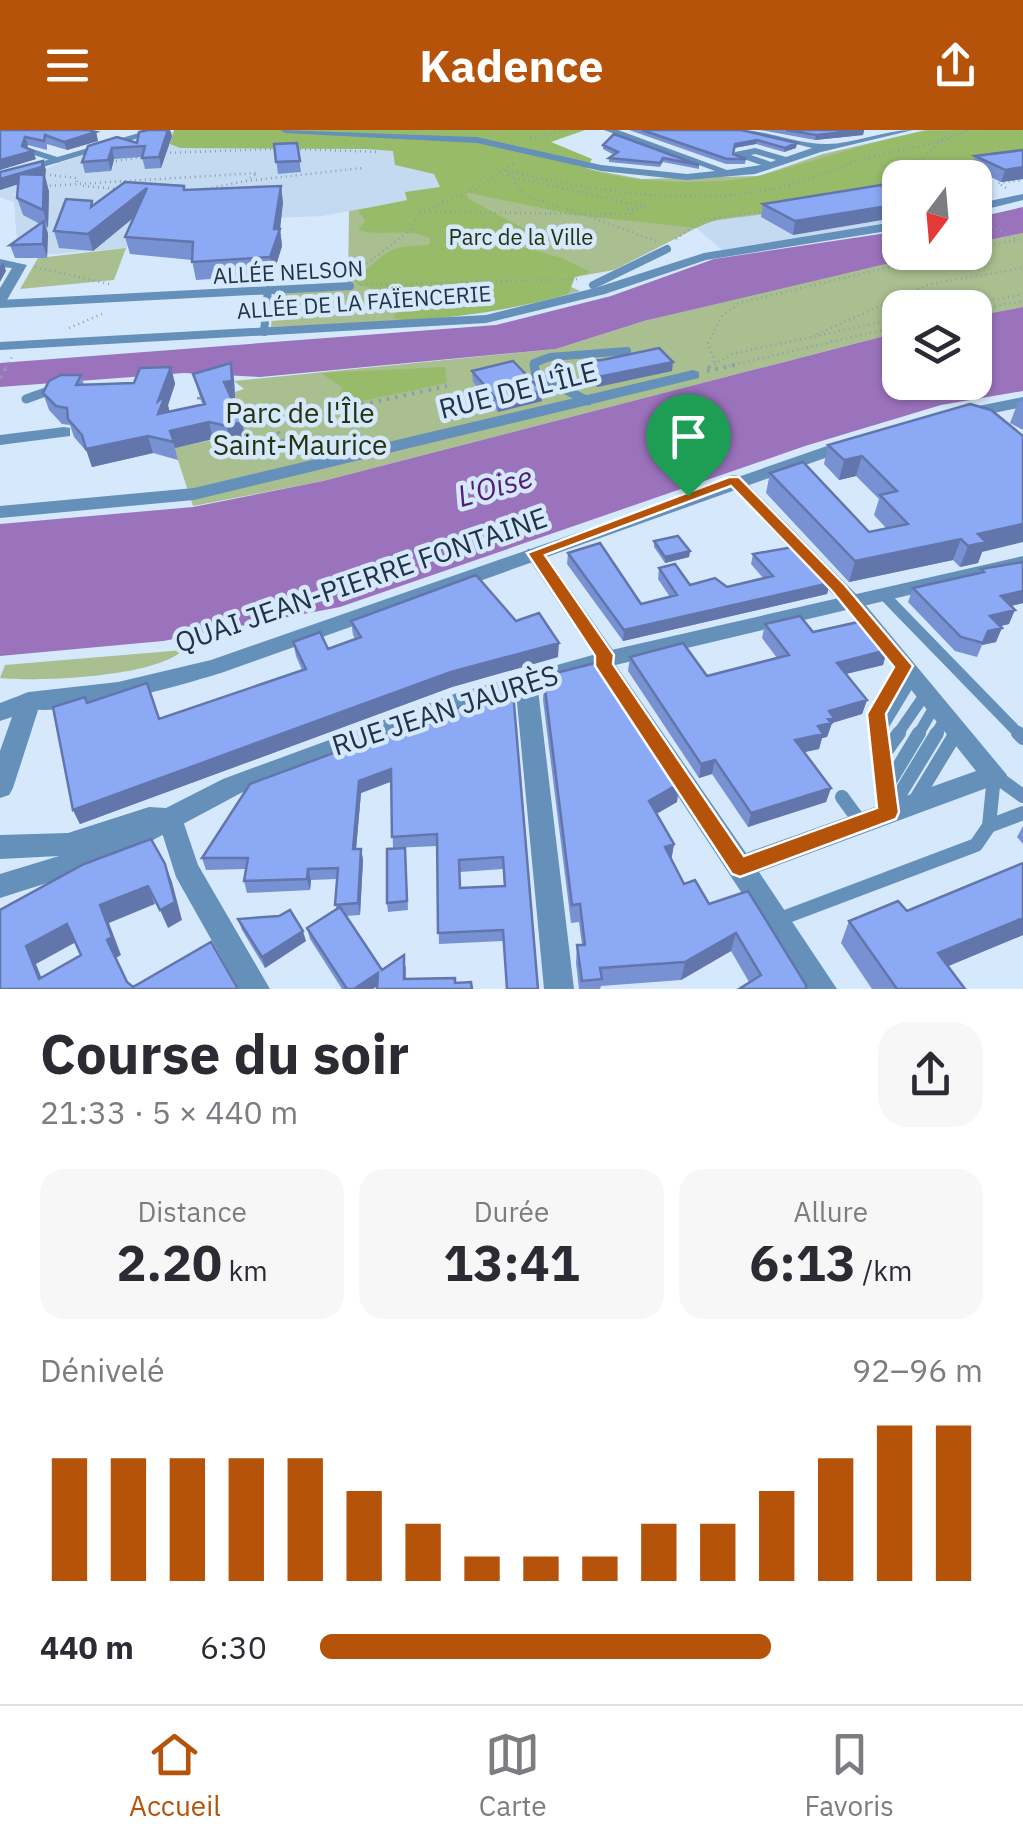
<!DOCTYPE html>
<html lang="fr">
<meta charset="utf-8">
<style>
:root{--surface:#fff;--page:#f7f7f7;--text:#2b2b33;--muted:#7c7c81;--line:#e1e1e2;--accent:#b45309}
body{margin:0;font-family:"IBM Plex Sans",sans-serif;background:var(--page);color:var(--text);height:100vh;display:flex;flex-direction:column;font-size:38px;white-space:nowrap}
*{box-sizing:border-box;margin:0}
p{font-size:32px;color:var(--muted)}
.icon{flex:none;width:55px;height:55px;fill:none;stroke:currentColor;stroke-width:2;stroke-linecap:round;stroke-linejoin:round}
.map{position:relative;height:859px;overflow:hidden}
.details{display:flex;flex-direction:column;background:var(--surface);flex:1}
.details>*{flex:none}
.needle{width:65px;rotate:196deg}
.controls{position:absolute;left:882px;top:30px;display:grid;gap:20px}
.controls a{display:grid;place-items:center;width:110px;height:110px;border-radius:20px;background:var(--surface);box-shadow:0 2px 8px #0004;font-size:50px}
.pin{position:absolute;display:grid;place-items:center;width:85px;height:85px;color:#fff;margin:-102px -42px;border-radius:50% 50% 50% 0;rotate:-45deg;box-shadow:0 0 10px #0007}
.pin .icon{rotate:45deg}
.round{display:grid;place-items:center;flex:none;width:105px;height:105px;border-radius:30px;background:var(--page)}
.head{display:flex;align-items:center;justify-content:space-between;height:170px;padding:0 40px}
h1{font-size:55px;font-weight:700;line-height:75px}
.figures{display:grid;grid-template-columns:repeat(3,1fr);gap:15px;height:170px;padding:10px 40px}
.figures div{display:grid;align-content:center;border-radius:25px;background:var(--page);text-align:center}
.figures b{font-size:50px;font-weight:700}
.figures small{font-size:28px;font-weight:400}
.figures p{font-size:28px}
.chart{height:280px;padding:20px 40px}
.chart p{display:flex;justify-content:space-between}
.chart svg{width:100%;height:180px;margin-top:10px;stroke:var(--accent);stroke-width:6}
ul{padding:0 40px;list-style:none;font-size:32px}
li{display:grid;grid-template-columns:160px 120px 1fr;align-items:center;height:75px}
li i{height:25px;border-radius:12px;background:var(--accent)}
header{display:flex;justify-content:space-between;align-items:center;height:130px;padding:0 40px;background:var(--accent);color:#fff;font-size:45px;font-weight:700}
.menu{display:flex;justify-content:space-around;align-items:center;height:140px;border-top:2px solid var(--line);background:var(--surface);font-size:28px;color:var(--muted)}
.menu a{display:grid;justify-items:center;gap:5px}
.menu .on{color:var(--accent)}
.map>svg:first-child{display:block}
.built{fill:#c4daf0}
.green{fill:#a9bf8f}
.forest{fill:#98bb6a}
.water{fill:#9b73bd}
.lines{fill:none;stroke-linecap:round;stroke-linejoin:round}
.path-far1{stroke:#8a9eb1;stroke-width:2.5;stroke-dasharray:1 4;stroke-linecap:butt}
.path{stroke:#8a9eb1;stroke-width:4;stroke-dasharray:2.5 6;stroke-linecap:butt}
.service-far4{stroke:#6490ba;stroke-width:5}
.service-far3{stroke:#6490ba;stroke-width:8}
.service-far2{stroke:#6490ba;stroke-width:9}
.service-far1{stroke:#6490ba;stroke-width:11}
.service{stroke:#6490ba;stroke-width:14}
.minor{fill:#6490ba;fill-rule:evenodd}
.tertiary{fill:#6490ba;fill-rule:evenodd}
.wall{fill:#7891d3;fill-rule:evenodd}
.shaded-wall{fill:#6276ac}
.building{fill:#8ca9f5;stroke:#6276ac;stroke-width:2.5;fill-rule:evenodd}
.route{fill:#b45309;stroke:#fff;stroke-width:2.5;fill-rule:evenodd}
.labels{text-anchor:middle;stroke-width:9;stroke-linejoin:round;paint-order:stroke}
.far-park-label{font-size:22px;fill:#243210;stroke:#d5e8fc}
.far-street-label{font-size:22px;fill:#203446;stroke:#d5e8fc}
.street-label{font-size:28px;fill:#203446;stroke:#d5e8fc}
.park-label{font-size:28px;fill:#243210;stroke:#d5e8fc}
.water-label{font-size:30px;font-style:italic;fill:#521d76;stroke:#d5e8fc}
</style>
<header><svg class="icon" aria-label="menu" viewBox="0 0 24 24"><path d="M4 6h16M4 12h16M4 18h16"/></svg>Kadence<svg class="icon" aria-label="share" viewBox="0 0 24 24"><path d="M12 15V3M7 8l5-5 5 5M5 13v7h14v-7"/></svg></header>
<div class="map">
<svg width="1023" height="859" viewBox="0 0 1023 859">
<rect width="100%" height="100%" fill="#d5e8fc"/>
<path class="built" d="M184 1 424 10 466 59 323 86 192 91 132 107 126 118 18 127 14 72 0 67V60L59 33 146 4Z
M900 53V91L722 120 696 98 710 91Z"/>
<path class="green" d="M926 0H1021L1023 25 964 33 966 43 900 48 799 80 710 91 614 140 575 147 571 157 580 161C479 189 376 192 271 197L274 162 348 159 349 81 587 39 642 49 759 46 823 24Z
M1023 103V177L975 186V178H900V202L323 351 193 376 174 318 216 309 228 314 245 309 235 285V262L244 259 234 251 556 219 644 191 922 124 975 122V113Z
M126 118 114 150 20 159 38 128Z
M183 520C156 547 39 552 0 548L5 535Z"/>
<path class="forest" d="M174 0H585L551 12 592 29 587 38C627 54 720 56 762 45 816 31 869 12 924 1 954 0 992 0 1023 0V24C946 28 876 59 801 77 767 86 727 82 696 98L575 85 465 62 469 69 528 101 493 103 492 109 562 128 591 142 575 147 568 164C513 180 461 187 405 191L393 188 403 166 358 155 351 147C370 143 377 125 395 119 406 115 419 117 430 114V108C406 97 382 107 358 100L365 91 358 80 407 70 405 62 440 57 434 44 395 35 393 21 367 19 180 18 170 14Z
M445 237 447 253 348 274 339 264 343 258 321 243Z"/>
<path class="water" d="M1023 77V103L975 113V88Z
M900 101V122L932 123 644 191 556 219 260 247 184 243 0 257V233L496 195 611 166 714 129Z
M1023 177V261L941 275 805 316 340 477 163 511 0 526V394L193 377 323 351 900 202V252H975V186Z"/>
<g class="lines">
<path class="path-far1" d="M530 8 569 0
M295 19 379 22
M165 23 275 19
M111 32 141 27
M50 45 77 48V56
M508 45 527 66 576 82
M901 48 952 0
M909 48 979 28
M246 51 362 38
M885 55 900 51
M45 56 257 43 246 51 202 60
M83 56 119 59
M1006 58 998 53 1023 50
M651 78 513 47 507 41C599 62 694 78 787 56 814 50 839 36 866 28 901 19 936 16 969 0
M424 80 478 58 516 32
M420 82 630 84 634 82 628 79 644 78
M585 85 656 111
M978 90 1023 112
M676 109 701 90 764 82
M975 118 1015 110
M35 137 109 154
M355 143 410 100 420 82
M361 155 581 149
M954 178 1023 164
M975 180 1023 171
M69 198 102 184
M817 204 930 154 1023 138
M715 232 708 213 722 186 739 173 951 122
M6 237 12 227
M710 237 732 224 900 188
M724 237 900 196"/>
<path class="path" d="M708 238 714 235
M707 241 735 235
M0 248 8 235
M199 267V277
M238 284 274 294 447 256
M274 294 290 325"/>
<path class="service-far4" d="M30 21 58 30"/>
<path class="service-far3" d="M593 155 667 119
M0 174 350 156
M264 202 268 160
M535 237 534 233 550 227 627 221"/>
<path class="service-far2" d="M534 235 536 245 588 271
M26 269 54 259"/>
<path class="service-far1" d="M884 465 1020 605
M879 603 913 547
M879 605 876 584 904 536
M897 605 926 563
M918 605 936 574
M935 605 946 587"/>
<path class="service" d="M878 603 888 682
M1018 603 1023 608
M882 627 899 603
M995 646 1023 666
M886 658 919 603
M842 667 861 693
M916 669 956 603
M892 677 937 603
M989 696 1023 683
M780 789 976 715 989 696 994 646"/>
<path class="minor" d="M149 0H165L0 50V44Z
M280 0 477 7 601 35 687 44 715 41 604 0H618L727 40 761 35 735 26V22L755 18 786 27 812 18 738 0C768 0 796 14 826 14 855 14 883 0 913 0L821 22 755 44 687 50 601 41 477 13 285 3ZM755 24 776 30 771 32 751 25Z
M1023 64V70L975 82V74Z
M900 91V99L706 130 605 164 486 193 0 220V212L486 185 595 158 704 123Z
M0 129 27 135 7 170 0 174V158L12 138 0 137Z
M693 240 699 242V248L194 370 0 388V376L194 358Z
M1023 267V277L979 286 971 281 973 277Z
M64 297 70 298V306L0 315V305Z
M734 345 740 346 859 467 1007 645 1003 652 759 742 837 859H805L593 537 590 531 593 525 525 423 528 419H542L615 523 618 529 615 534 746 723 976 641 845 477 728 354 725 350 728 346Z
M526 543 534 545 537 551 574 859H544L515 551 518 545Z
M29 562 37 565 41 571 13 658 9 665 0 668V621L12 587 0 591V573Z
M171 679 180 682 198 735 270 859H239L176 747 158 690 162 682Z"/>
<path class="tertiary" d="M850 308 856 309 859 313 856 317 221 543C178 556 62 590 21 577L17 571 21 565 29 562 118 552 211 530Z
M1023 426V438L607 537 471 576 241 663 110 733 0 768V744L59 726 0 729V705L68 703 149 677 166 678 223 649 457 563 607 521Z"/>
</g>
<path class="wall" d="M0 0 96 2 98 11 67 20 47 14V20L28 15 27 18 36 29 0 40Z
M149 0H170L172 6 161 38 145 39 142 27 114 29 111 41 85 43 82 32 117 7 137 13Z
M629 0H741L796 18 784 22 756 14 734 18 733 24 746 29 745 34H726Z
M760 0H864L863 5 815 10Z
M297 13 301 42 278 44 274 14Z
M603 15 699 35V39L663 32 660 37 609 32V28L614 25 603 19Z
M1023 20V49L1001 52 972 38 975 26Z
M43 31 46 40 45 46 49 62 48 98 46 96 48 104 47 128H15L10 115 40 94 23 85 17 68 18 54 0 60Z
M900 52 793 105 761 87 763 74Z
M185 60 283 72 280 99 282 116 273 145 196 150 192 130 130 124 125 107 133 88 93 121 59 118 54 101 93 75Z
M583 231 672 241 597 257 582 241Z
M231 233 234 249 235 268H231L246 310 230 313 213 309 175 318 178 330 153 323 92 337 87 322 74 307 70 295 62 294 49 280 43 263 81 245 84 255 134 253 171 237 175 254 168 275 169 281 202 274 193 244Z
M472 241 542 271 498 282 473 252Z
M1023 271V300L1010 293 1018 272Z
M970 274 982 422 978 433 960 437 953 430 849 452 766 363 770 343 869 402 886 398 874 385 879 369 856 346 839 350 824 334 828 315Z
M654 411 690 421 689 427 665 433 654 417Z
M568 423 641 474 670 467 658 449 659 438 690 455 727 457 764 449 751 434 753 424 830 453 827 464 623 511 567 434Z
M1023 432V473L1011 476 1009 494 1000 496 996 512 982 515 977 527 955 521 908 472 913 458 980 443 981 439Z
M351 491H516L558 527 452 557 80 694 73 680 88 572 159 589 302 540 296 526 293 512 328 519 355 509 353 505Z
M765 494 813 502 887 520 883 535 846 544 867 570 862 584 832 593 827 607 822 608 819 619 804 622 831 658 826 672 748 697 712 644 699 648 628 541 630 527 707 546 777 528 762 508Z
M544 551 677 672 656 684 674 714 671 729 684 754 806 855 749 852 731 821 681 850 601 856 600 859H579L576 833 577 815H582L579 792 571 793 543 570Z
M513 562 503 811 439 814 437 716 393 718 391 651 361 663 356 719H361L363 730 360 785 346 786 382 840 406 836V849L377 856 373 859H342L310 809 307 798 336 779 337 749 311 750 310 760 247 763 244 751 246 739 206 740 202 728ZM503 739 504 756 460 758V742Z
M1023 696V714L1017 707Z
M406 728 408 780 388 782 387 773Z
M1023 733V805L948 836 965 859H872L841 813 849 791 907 781Z
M279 786 306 811 265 838 242 800 238 789Z"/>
<path class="shaded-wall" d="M168 0H170L172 6 161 38 159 27Z
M864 0 863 5 815 10 816 5Z
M96 2 98 11 67 20 64 12Z
M25 7 28 15 25 23 33 21 36 29 0 40V30L22 16Z
M757 10 756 14 734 18 735 14Z
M797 13 796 18 784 22 785 18Z
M112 18 114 29 111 41 108 30Z
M43 31 46 40 45 46 49 62 48 98 43 80 44 46 0 60V49Z
M1023 37V49L1001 52 1005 40Z
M281 56 283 72 280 99 282 116 273 145 270 127Z
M147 58 150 74 93 121 88 104Z
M900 74V87L793 105 795 91Z
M44 91 48 104 47 128 43 114Z
M3 132 6 141 0 152V137Z
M673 232 672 241 597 257 598 247Z
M231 233 234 249 235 268 227 269 224 252Z
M171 237 175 254 168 275 170 283 158 284V271Z
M542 261V271L498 282V271Z
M209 292 213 309 175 318 170 301Z
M242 292 246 310 230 313 227 296Z
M148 306 153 323 92 337 86 319Z
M862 326 856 346 839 350 844 330Z
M1023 394V412L982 422 978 433 960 437 968 416 978 404Z
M961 409 953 430 849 452 855 431Z
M690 421 689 427 665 433V427Z
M830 453 827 464 623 511 624 500Z
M1023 461V473L995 480 1001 466Z
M1015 480 1009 494 984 500 990 486Z
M1002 498 996 512 982 515 988 501Z
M559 513 558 527 452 557 80 694 73 680 451 542Z
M887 520 883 535 833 547 837 533Z
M867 570 862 584 832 593 827 607 822 608 819 619 791 625 795 610 829 581Z
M715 630 712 644 699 648 701 634Z
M391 639 393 651 361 663 355 731 353 719 359 651Z
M680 653 677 672 646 690 649 671Z
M831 658 826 672 748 697 751 683Z
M674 714 671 732 665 717Z
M361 719 363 730 360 785 358 773Z
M165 734 172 752 182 790 168 798 160 780Z
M308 739 311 750 310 760 307 749Z
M148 756 155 774 109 793 121 825 116 828 107 810 100 775Z
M1023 788V805L927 845 938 823Z
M67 794 76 812 36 834 46 859 39 849 26 816Z
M303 801 306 811 265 838 262 827Z
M736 803 731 821 681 850 685 832Z
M378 843 380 854 373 859H354Z"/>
<path class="building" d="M0 0H88L96 2 64 12 45 5 44 11 25 7 22 16 33 21 0 30Z
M149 0H168L159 27 142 28 145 16 112 18 108 30 82 32 88 16 117 7 137 13 139 2Z
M642 0H741L797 13 785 18 757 10 735 14 733 24 746 29H727Z
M786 0H864L816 5Z
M614 4 699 35 663 28 660 33 609 28 618 22 603 15Z
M297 13 300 31 276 32 274 14Z
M1023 20V37L1005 40 975 26Z
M43 31 42 37 0 49V42Z
M19 44 44 45 43 80 17 68Z
M125 52 184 56V60L281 56 274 99H280L270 127 192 132 193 112 125 107 147 58 88 104 54 101 66 69 92 71 91 77Z
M900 52V74L795 91 763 74Z
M44 91 43 114 10 115Z
M659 218 673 232 598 247 583 231 602 230Z
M513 231 542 261 498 271 472 241Z
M231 233 232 251 224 252 242 292 227 296 209 292 170 301 174 312 148 306 86 319 82 305 68 289 67 278 56 276 43 263 49 251 61 245H81L76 255 134 253 140 238 171 237 158 271 165 266 158 284 205 274 193 244Z
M970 274 991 280 1023 306V394L978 404 986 412 968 416 961 409 855 431 770 343 803 332 869 402 908 394 880 365 897 361 862 326 844 330 828 315Z
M678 406 690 421 665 427 654 411Z
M600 413 641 474 677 465 659 438 675 434 690 455 715 448 727 457 773 446 753 424 793 417 830 453 624 500 568 423Z
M1023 432V461L1001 466 1015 480 990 486 1002 498 988 501 983 513 961 507 913 458 984 442 981 439Z
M476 445 516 491 539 483 559 513 451 542 73 680 53 577 85 567 87 573 147 553 159 589 306 539 293 512 320 502 328 519 361 507 351 491Z
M800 486 813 502 863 491 887 520 837 533 867 570 829 581 834 588 828 589 831 593 818 596 823 604 795 610 831 658 751 683 715 630 701 634 630 527 683 513 707 546 789 525 765 494Z
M599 532 680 653 649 671 674 714 665 717 684 754 695 750 709 774 748 761 806 855V859H739L761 845 736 803 685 832 600 838 602 849 582 851 577 815H585L580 774 572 775 544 551 548 545Z
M513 562 538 859H507L503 800 438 803 437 704 392 707 391 639 359 651 353 719H361L358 773 335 775 338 738 308 739 307 749 244 751 248 728H202L250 654 444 582ZM503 727 505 756 460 758 459 730Z
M151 709 165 734 175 772 160 780 148 756 100 775 112 807 107 810 127 852 133 857 211 812 238 859H0V780L84 734ZM67 794 81 825 39 849 26 816Z
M405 718 407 771 387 773V719Z
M1023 733V788L938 823 965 859H897L849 791 898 771 907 781Z
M340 777 382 840 404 825V849L455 848V853L471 852 472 859H377L378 843 354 859H347L307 798Z
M290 780 303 801 262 827 238 789 279 786Z"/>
<path class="route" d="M729 347H739L844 454 913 536 886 584 899 682 896 689 740 747 732 744 595 536V526L527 423ZM731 356 832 461 894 537 867 584 877 678 744 726 613 534 614 525 545 425Z"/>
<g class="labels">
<g class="far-park-label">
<text x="521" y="115">Parc de la Ville</text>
</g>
<g class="far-street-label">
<text transform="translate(288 142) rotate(-3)" y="8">ALLÉE NELSON</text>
<text transform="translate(364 172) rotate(-4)" y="8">ALLÉE DE LA FAÏENCERIE</text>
</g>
<g class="street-label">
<text transform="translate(518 260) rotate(-14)" y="10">RUE DE L'ÎLE</text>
<text transform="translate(361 450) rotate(-19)" y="10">QUAI JEAN-PIERRE FONTAINE</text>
<text transform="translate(445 580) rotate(-18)" y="10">RUE JEAN JAURÈS</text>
</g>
<g class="park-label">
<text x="300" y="293">Parc de l'Île<tspan x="300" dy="32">Saint-Maurice</tspan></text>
</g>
<g class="water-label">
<text transform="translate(495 357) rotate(-16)" y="10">L'Oise</text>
</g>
</g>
</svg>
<div class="controls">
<a><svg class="needle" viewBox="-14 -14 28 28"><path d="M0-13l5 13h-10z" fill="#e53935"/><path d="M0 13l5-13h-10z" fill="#7c7c81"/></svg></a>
<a><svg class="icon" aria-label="layers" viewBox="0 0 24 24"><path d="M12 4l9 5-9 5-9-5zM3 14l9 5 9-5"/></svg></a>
</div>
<div class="pin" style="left:688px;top:366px;background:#1e9e55"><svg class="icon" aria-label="arrive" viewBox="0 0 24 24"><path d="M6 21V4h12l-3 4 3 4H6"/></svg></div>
</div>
<section class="details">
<div class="head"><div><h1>Course du soir</h1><p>21:33 · 5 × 440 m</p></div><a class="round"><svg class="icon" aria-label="share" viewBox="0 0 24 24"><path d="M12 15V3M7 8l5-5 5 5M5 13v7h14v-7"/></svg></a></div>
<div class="figures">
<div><p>Distance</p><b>2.20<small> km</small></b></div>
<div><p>Durée</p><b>13:41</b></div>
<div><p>Allure</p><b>6:13<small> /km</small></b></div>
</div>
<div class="chart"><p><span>Dénivelé</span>92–96 m</p>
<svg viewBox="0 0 160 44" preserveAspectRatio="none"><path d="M5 44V14M15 44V14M25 44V14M35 44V14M45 44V14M55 44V22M65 44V30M75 44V38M85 44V38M95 44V38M105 44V30M115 44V30M125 44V22M135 44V14M145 44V6M155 44V6"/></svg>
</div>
<ul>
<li><b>440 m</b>6:30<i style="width:68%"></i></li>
</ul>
</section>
<nav class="menu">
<a class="on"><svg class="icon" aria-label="home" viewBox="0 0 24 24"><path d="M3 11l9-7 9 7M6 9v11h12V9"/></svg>Accueil</a>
<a><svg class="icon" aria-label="map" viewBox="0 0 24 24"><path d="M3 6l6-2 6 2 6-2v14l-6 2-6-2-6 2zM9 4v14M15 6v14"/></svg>Carte</a>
<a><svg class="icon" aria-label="saved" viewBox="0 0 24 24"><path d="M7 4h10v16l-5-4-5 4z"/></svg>Favoris</a>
</nav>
